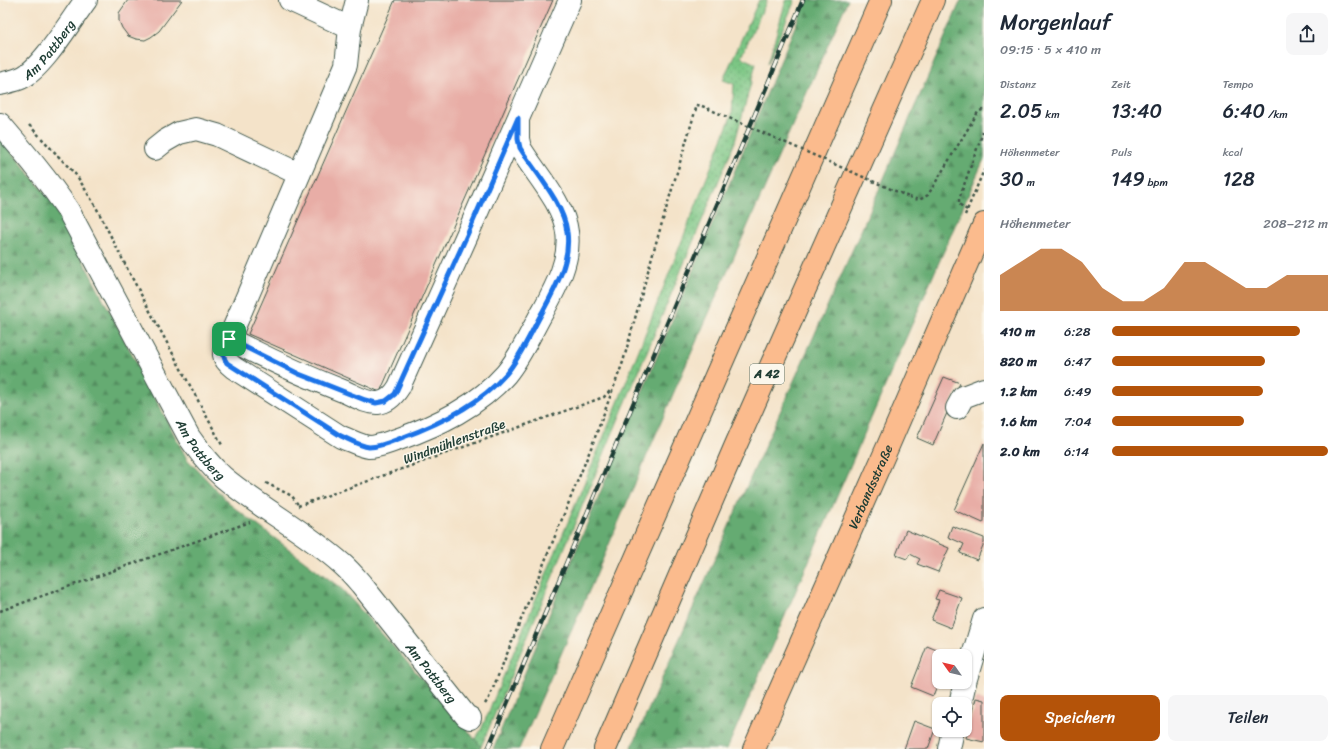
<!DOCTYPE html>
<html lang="de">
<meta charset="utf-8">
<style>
:root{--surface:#fff;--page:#f6f6f7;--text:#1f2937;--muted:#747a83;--accent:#b45309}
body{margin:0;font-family:Sriracha,sans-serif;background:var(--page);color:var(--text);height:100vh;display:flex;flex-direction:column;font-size:15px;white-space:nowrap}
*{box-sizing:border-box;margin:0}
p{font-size:13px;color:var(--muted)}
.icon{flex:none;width:22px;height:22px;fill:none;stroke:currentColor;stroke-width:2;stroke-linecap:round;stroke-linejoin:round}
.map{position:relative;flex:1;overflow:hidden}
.panel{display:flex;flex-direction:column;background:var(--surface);width:360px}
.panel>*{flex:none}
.needle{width:26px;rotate:304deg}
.fabs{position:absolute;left:932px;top:649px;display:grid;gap:8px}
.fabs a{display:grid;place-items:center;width:40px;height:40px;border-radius:8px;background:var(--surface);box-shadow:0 1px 3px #0004;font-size:20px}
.pin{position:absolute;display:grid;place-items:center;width:34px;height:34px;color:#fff;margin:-17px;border-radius:8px;box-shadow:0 2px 6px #0006}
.round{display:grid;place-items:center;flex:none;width:42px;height:42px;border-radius:8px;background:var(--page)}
.head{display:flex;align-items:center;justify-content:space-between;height:68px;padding:0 16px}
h1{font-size:22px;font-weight:600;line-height:30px}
.stats{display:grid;grid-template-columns:repeat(3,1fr);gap:6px;height:68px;padding:4px 16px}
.stats div{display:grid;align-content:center}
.stats b{font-size:20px;font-weight:600}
.stats small{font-size:11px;font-weight:400}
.stats p{font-size:11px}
.chart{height:112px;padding:8px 16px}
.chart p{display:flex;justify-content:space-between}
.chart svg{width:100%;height:72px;margin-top:4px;fill:var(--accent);opacity:.7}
.button{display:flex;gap:8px;margin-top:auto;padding:8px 16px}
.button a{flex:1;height:46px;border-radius:8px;background:var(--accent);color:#fff;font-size:16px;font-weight:600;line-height:46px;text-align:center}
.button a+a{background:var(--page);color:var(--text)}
ul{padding:0 16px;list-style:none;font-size:13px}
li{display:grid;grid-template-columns:64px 48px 1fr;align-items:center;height:30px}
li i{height:10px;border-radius:5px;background:var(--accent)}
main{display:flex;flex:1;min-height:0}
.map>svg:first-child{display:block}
.grass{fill:url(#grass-dots);stroke:#4e825c}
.forest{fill:url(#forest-firs);stroke:#427453}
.building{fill:#e8ada6}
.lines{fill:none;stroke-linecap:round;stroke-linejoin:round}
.minor-casing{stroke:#3f564a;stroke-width:24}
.major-casing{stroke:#3f564a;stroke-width:24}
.highway-casing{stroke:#3f564a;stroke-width:24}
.path{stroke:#3f564a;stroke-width:2.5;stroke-dasharray:3 3;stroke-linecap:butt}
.minor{stroke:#fff;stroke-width:22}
.major{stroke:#fbbb8d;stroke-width:22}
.highway{stroke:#fbbb8d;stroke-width:22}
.rail-casing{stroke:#1f3d34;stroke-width:4.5}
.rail{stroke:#fbf7ec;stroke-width:3;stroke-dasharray:9;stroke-linecap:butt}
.path-bridge{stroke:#3f564a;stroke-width:2.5;stroke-dasharray:3 3;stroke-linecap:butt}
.route-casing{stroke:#fff;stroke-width:8}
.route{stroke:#1a73e8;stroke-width:5}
.labels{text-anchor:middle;stroke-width:3;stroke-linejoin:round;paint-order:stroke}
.shield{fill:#fbf7ec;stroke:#61756b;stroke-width:1}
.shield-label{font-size:12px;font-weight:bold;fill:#1f3d34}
.street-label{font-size:13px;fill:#1f3d34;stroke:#fbf7ec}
</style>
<main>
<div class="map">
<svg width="984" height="749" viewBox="0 0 984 749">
<defs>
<pattern id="grass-dots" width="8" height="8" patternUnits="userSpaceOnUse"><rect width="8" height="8" fill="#7cc684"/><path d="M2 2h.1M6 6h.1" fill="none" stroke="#65a26d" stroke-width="1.8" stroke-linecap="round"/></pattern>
<pattern id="forest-firs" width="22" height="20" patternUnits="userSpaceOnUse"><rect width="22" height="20" fill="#65ab72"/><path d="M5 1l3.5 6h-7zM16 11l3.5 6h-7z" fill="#538c5e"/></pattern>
</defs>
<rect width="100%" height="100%" fill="#fbf7ec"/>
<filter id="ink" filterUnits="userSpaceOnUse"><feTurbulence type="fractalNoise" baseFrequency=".025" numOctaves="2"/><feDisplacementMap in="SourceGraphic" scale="8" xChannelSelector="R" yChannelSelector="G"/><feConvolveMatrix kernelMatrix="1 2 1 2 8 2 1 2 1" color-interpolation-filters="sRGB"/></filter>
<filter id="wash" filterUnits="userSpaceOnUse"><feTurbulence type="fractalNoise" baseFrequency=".012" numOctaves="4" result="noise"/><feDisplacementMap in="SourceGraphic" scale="16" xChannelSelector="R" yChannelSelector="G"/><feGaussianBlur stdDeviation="0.9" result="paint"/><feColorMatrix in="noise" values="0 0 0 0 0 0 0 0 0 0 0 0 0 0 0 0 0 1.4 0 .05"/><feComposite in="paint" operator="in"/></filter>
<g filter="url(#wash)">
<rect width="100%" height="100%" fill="#f4e3c9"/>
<path class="grass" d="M759 0H767L741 57 756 64 735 142 481 747 475 739 481 730 619 400 732 114 734 84 723 80Z
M786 0H795L768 63Z"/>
<path class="forest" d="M806 0H848L674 392 593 582 519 749H493Z
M961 0H984V159L727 749H631L737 508 864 224Z
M0 137 53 203 187 459 232 506 342 589 466 728 481 747 480 749H0Z"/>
<g id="blocks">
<path class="building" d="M128 0H182L159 31 151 37 145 40 136 39 128 36 122 28 119 21V13Z
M395 0H553L380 392 248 334Z
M944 377 960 383 933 445 917 438Z
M984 443V521L983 523 954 510Z
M952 526 984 538V543L977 560 960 553 964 544 948 537Z
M906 530 949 548 938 572 917 564 920 559 910 554 907 559 896 555Z
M939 590 962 598 951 628 931 620 939 600 935 599Z
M927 646 951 656H939V680L933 696 911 687Z
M976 698 984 700V742L966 738Z
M914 721 935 729 928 749H904Z"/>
</g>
</g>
<g filter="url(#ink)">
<use href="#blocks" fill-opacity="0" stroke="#3f564a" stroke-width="1"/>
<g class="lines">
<g class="minor-casing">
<g id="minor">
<path d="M290 0 350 28"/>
<path d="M357 0 350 28 346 65 229 339C266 358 304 376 343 391 353 395 367 404 378 403 388 402 394 395 399 387L468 233 570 0"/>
<path id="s1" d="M0 84C7 82 14 81 21 78 42 69 71 20 86 0"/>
<path id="s2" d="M0 124C24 152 48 180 68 210L189 437C199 451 209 465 223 477 260 508 305 531 342 564 349 570 355 577 361 584L466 716 470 718"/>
<path d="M155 149 165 141 179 133 196 129 217 135 299 174"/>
<path d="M229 339C222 353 221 358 234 368L341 437C350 440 360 446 369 447 379 447 389 442 399 439 438 425 478 406 506 374 521 356 531 332 543 311 556 287 571 260 567 232 564 204 535 173 520 148L518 139V120"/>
<path d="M957 408 963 397 984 389"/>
<path d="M965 682 984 619"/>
<path d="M960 704 965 682"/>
<path d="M949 749 953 730"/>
</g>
</g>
<g class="major-casing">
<g id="major">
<path id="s3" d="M754 749 888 446 984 224"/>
</g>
</g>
<g class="highway-casing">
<path id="highway" d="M552 749 881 0
M605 749 735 447 933 0"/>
</g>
<path class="path" d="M29 125 77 176 96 207 130 274 222 445
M909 197 919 200 928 195 978 112 982 110 984 111
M967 210 959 204V199L984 129
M965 215 984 170
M266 483 292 496 299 506
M298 506 604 397 611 390
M0 611 250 522
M485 704 489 698 591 448 623 362 653 253 697 105 702 106"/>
<use href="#minor" class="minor"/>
<use href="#major" class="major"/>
<use href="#highway" class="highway"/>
<g class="rail-casing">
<path id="rail" d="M488 749 803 0"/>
</g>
<use href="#rail" class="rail"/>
<path class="path-bridge" d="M702 106 909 197"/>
</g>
</g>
<g class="lines" filter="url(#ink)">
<g class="route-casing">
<path id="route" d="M518 118V139L520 148C535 172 564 204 567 232 571 260 556 287 543 311 531 332 521 356 506 374 479 405 440 424 401 438 391 442 380 447 369 447 360 446 350 440 341 436L227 363C221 355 224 348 229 339L299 374 365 400 376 403 386 401 395 394 468 233Z"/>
</g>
<use href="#route" class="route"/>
</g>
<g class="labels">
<rect class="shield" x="750" y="364" width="34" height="20" rx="3"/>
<g class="shield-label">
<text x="767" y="378">A 42</text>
</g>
<g class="street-label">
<text dy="5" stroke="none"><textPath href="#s1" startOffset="62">Am Pattberg</textPath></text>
<text transform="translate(454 441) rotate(-20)" y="5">Windmühlenstraße</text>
<text dy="5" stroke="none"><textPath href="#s2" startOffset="384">Am Pattberg</textPath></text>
<text dy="5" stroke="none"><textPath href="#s3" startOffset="287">Verbandsstraße</textPath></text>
<text dy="5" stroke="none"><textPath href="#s2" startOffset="708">Am Pattberg</textPath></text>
</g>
</g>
</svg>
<div class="fabs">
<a><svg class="needle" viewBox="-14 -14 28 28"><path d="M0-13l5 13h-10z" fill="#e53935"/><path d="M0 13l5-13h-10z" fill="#747a83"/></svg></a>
<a><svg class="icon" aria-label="locate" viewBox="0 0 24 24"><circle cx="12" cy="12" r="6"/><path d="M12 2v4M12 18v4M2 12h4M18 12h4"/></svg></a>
</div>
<div class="pin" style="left:229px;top:339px;background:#1e9e55"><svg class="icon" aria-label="arrive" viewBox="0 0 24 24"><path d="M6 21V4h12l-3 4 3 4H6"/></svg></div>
</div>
<section class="panel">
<div class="head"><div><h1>Morgenlauf</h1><p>09:15 · 5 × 410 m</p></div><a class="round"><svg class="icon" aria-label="share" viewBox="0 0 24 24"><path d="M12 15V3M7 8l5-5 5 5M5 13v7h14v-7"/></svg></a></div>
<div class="stats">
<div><p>Distanz</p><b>2.05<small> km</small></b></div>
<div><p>Zeit</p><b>13:40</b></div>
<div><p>Tempo</p><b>6:40<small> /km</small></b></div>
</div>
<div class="stats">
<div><p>Höhenmeter</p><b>30<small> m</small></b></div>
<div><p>Puls</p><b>149<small> bpm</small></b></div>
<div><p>kcal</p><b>128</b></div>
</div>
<div class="chart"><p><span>Höhenmeter</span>208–212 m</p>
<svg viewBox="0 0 160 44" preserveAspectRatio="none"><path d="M0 44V22L10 14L20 6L30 6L40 14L50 30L60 38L70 38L80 30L90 14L100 14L110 22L120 30L130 30L140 22L150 22L160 22V44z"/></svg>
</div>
<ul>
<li><b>410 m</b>6:28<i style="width:87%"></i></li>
<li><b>820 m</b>6:47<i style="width:71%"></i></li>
<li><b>1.2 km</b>6:49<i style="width:70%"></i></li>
<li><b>1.6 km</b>7:04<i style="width:61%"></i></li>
<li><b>2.0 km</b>6:14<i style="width:100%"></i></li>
</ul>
<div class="button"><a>Speichern</a><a>Teilen</a></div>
</section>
</main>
